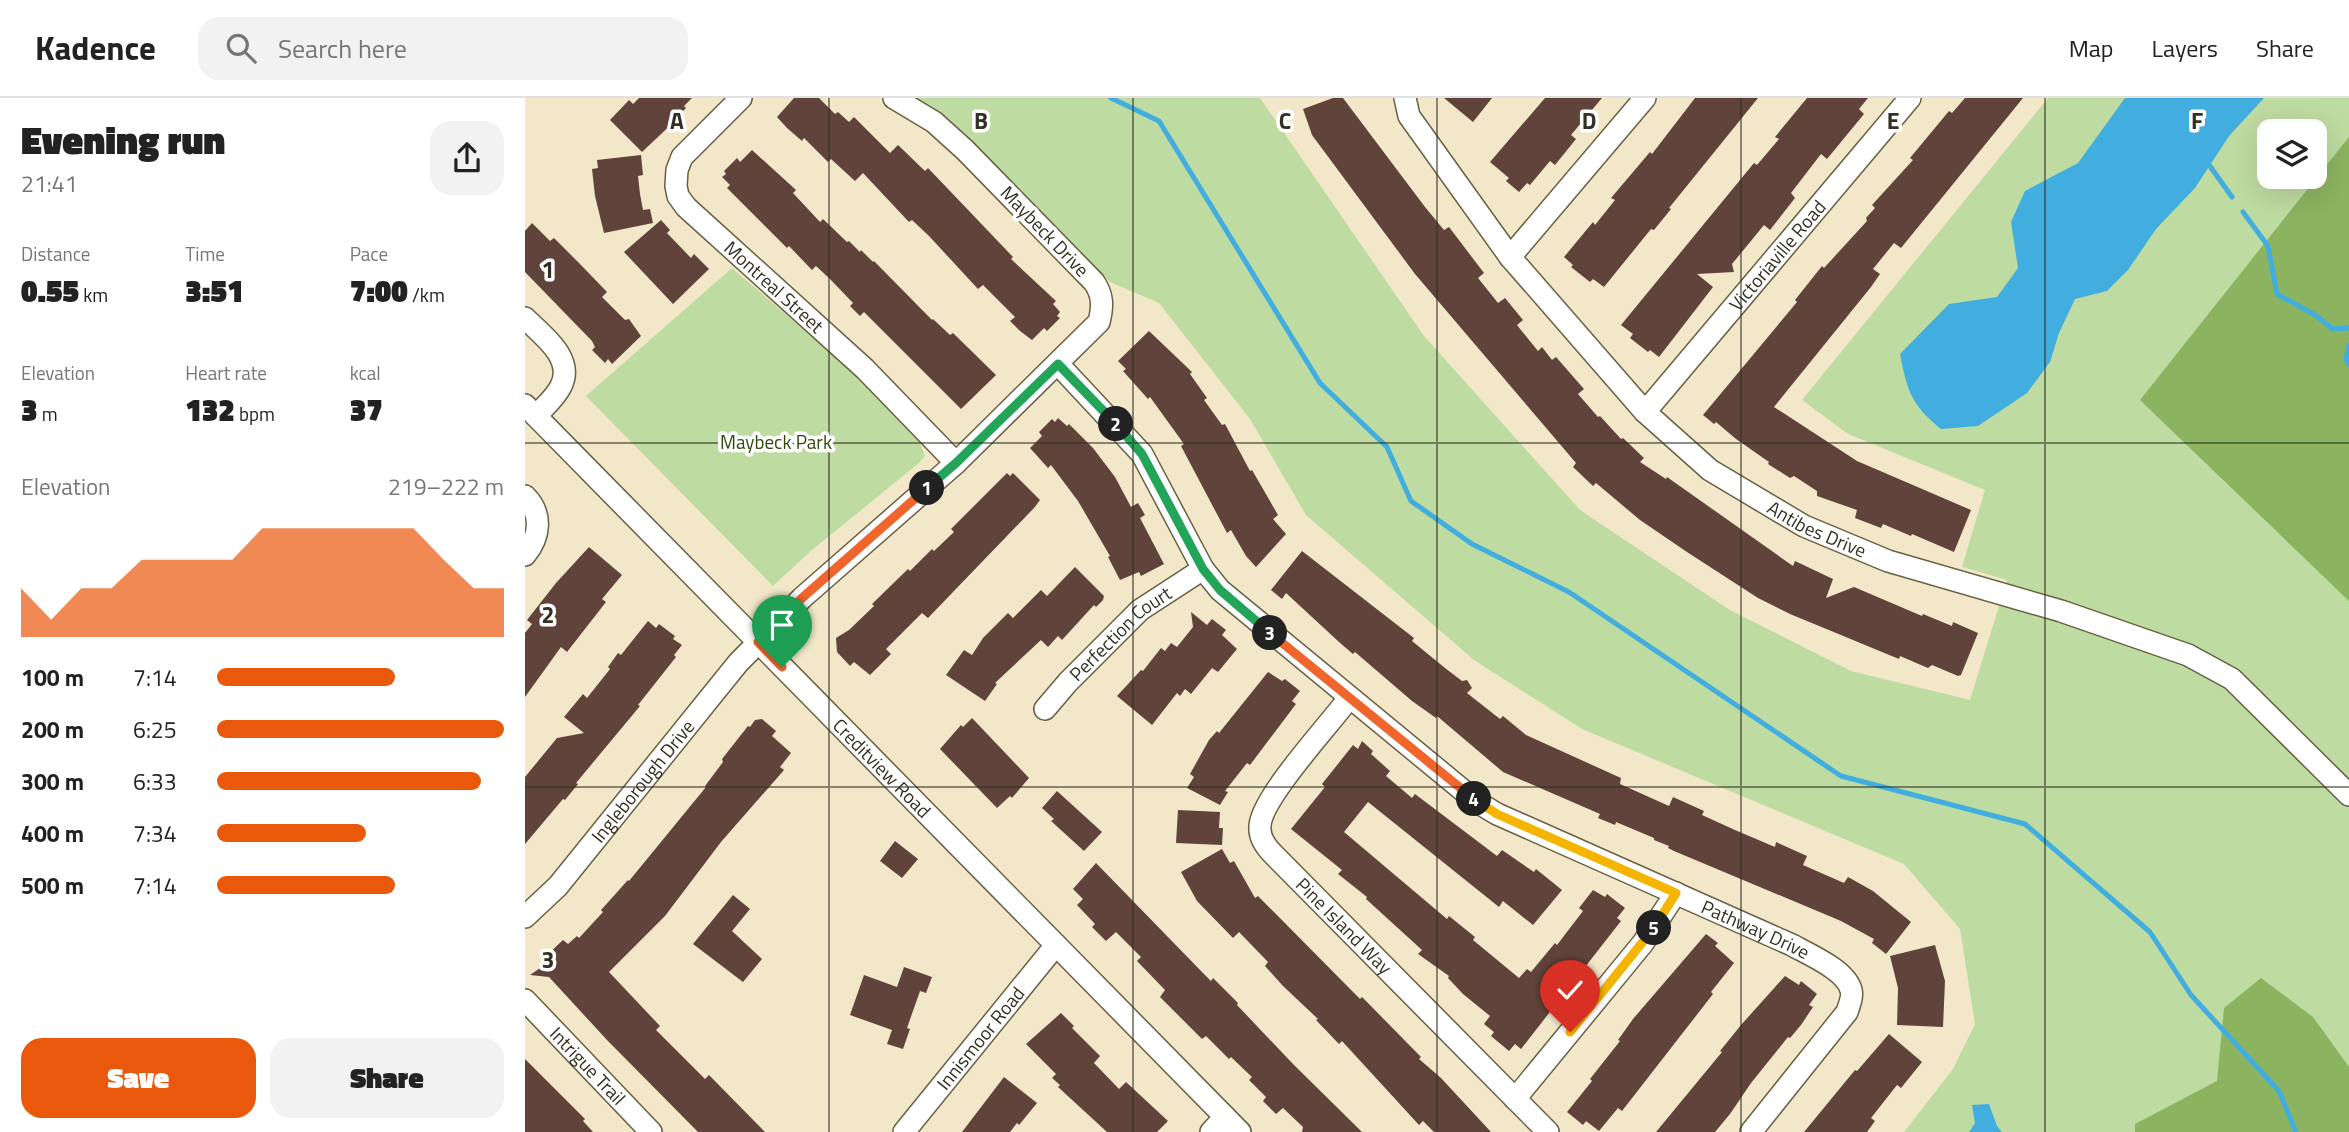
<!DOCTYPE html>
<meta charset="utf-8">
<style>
:root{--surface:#fff;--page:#f2f2f2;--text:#222;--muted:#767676;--line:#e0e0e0;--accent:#ea580c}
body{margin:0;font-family:"Titillium Web",sans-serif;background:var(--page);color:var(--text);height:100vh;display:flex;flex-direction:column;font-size:26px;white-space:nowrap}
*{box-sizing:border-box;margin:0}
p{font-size:23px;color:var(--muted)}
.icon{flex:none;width:38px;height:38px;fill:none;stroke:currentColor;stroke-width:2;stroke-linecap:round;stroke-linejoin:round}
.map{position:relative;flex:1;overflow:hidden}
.details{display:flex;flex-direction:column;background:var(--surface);width:525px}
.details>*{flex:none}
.buttons{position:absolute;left:1732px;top:21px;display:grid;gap:14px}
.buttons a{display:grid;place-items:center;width:70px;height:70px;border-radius:14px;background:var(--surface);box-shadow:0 7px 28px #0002;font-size:35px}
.pin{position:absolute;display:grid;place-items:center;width:60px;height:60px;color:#fff;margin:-72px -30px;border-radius:50% 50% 50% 0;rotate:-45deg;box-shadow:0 0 7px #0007}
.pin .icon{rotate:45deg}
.km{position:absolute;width:35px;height:35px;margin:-18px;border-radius:50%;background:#222;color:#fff;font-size:19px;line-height:35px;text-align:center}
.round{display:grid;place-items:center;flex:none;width:74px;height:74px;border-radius:21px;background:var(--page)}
.head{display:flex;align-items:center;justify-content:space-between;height:119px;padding:0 21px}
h1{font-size:38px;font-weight:800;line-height:52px}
.stats{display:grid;grid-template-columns:repeat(3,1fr);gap:10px;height:119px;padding:7px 21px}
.stats div{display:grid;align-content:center}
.stats b{font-size:30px;font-weight:800}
.stats small{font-size:19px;font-weight:400}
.stats p{font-size:19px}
.chart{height:196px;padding:14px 21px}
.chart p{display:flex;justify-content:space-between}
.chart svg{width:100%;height:126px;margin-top:7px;fill:var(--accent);opacity:.7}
.button{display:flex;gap:14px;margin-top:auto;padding:14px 21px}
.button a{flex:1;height:80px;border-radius:21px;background:var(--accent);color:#fff;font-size:28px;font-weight:800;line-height:80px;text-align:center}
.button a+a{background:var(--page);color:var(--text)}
ul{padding:0 21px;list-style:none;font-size:23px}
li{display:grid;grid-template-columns:112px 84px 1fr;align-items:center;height:52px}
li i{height:18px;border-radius:9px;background:var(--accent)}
header{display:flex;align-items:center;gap:42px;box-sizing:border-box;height:98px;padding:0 35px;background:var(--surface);border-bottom:2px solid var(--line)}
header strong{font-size:33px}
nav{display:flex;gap:38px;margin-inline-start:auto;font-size:24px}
.search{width:490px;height:63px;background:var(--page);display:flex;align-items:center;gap:18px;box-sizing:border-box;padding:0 24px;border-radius:21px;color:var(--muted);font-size:26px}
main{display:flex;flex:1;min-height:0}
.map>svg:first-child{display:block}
.green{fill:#bedba1;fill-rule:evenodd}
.forest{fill:#8cb35f}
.water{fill:#41aedf}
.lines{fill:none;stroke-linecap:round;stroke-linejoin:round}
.stream{stroke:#41aedf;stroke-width:5}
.building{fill:#60433a}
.minor-casing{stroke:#686044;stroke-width:24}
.minor{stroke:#fff;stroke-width:21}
.split-1-casing{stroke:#fff;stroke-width:14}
.split-2-casing{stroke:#fff;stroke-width:14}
.split-3-casing{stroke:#fff;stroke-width:14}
.split-4-casing{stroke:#fff;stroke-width:14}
.split-5-casing{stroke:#fff;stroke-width:14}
.split-6-casing{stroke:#fff;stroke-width:14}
.split-1{stroke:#f0652b;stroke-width:9}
.split-2{stroke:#22a559;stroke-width:9}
.split-3{stroke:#22a559;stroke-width:9}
.split-4{stroke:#f0652b;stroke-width:9}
.split-5{stroke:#f5b400;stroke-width:9}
.split-6{stroke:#f5b400;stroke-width:9}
.grid{fill:none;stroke:#332f23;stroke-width:2;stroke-opacity:0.55}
.labels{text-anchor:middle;stroke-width:7;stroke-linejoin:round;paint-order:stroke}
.street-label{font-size:19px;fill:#332f23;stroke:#fff}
.park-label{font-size:19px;fill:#314a0d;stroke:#fff}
.grid-label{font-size:23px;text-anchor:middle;font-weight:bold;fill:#332f23;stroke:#fff;stroke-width:7;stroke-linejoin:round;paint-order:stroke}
</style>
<header>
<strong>Kadence</strong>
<div class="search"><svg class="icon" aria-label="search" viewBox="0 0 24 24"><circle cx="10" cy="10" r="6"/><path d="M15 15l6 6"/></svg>Search here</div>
<nav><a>Map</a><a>Layers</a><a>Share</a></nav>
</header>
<main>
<section class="details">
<div class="head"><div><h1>Evening run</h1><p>21:41</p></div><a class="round"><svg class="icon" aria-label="share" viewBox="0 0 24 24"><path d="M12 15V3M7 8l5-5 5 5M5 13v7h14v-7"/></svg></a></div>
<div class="stats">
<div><p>Distance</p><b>0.55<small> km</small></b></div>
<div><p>Time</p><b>3:51</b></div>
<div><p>Pace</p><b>7:00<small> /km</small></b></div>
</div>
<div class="stats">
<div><p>Elevation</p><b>3<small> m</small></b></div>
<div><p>Heart rate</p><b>132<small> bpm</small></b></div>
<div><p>kcal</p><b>37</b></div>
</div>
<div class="chart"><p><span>Elevation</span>219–222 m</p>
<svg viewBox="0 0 160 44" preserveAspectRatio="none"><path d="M0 44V27L10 38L20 27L30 27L40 17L50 17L60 17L70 17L80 6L90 6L100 6L110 6L120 6L130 6L140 17L150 27L160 27V44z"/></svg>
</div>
<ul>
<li><b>100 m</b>7:14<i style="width:62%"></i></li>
<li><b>200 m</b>6:25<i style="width:100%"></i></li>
<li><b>300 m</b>6:33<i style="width:92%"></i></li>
<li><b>400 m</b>7:34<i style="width:52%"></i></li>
<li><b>500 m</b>7:14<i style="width:62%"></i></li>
</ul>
<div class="button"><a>Save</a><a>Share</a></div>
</section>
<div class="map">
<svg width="1824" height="1034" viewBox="0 0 1824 1034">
<rect width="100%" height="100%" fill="#f2e8c9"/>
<path class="green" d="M391 0H735L899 238 1055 412 1205 512 1326 573 1445 602 1482 482 1437 469 1460 392 1323 336 1277 302 1523 0H1824V1034H1379L1428 971 1450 926 1435 831 1379 766 1057 631 949 562 781 417 725 321 634 205 585 184 440 36 412 12ZM1745 33H1790V79H1745Z
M207 170 321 268 394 342 400 358 394 365 287 452 248 488 61 298Z"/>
<path class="forest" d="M1824 39V503L1615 302Z
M1736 880 1788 919 1824 969V1034H1610V1026L1692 983 1699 910Z"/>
<path class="water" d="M1600 0H1739L1704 38 1670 90 1631 131 1603 172 1582 193 1550 201 1534 235 1525 264 1502 295 1453 328 1416 331C1386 307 1382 292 1375 256L1424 206 1472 199 1493 170 1486 124 1500 93 1553 65Z
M1464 1006 1472 1028 1477 1034H1444L1450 1025 1447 1007Z"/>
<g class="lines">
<path class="stream" d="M586 0 634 23 795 285 862 349 886 403 947 446 1044 494 1316 678 1500 726 1625 834 1666 897 1754 993 1771 1034
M1682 64 1707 99
M1718 114 1743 148 1752 196 1790 217 1808 231 1824 230
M1824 247 1821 261 1824 267"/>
</g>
<path class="building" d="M114 0H167L159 8 161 10 151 20 152 21 117 54 85 22 104 2 108 6Z
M269 0H294L310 16 313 14 324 24 329 19 365 55 373 47 400 73 403 70 488 159 486 161 531 203 528 206 535 214 532 218 535 220 522 233 519 230 507 242 495 233 485 223 490 219 458 187 453 191 404 138 387 122 384 124 338 75 330 83 306 61 303 64 279 40 277 43 262 30 252 19Z
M808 0H818L900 109 919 132 924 129 959 175 953 180 973 205 980 200 998 222 992 227 1013 253 1017 249 1027 262 1031 259 1059 291 1053 296 1073 319 1075 318 1096 341 1098 340 1119 360 1115 364 1141 381 1142 379 1268 468 1270 463 1308 481 1301 500 1329 489 1397 518 1398 516 1427 528 1428 524 1453 535 1436 577 1433 578 1407 567 1403 570 1375 558 1374 561 1265 516 1233 500 1162 454 1115 422 1071 385 1068 388 1048 369 1051 365 890 176 787 37 778 11Z
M919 0H967L948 24Z
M1020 0H1077L1046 37 1051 41 1030 67 1025 63 1005 87 1002 85 994 94 981 83 984 80 965 64Z
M1170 0H1233L1144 110 1146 111 1129 132 1126 131 1079 189 1068 181 1065 184 1046 169 1048 167 1039 159 1068 124 1070 127 1090 102 1086 100 1125 54 1127 56Z
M1282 0H1343L1334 11 1339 16 1302 61 1296 56 1266 95 1270 100 1245 132 1239 127 1207 166 1209 174 1172 176 1188 189 1134 259 1125 252 1123 254 1105 240 1108 236 1096 227 1229 65 1232 67 1254 41 1250 39Z
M1440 0H1498L1376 150 1369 145 1348 171 1355 176 1346 189 1249 309 1332 363 1446 412 1429 454 1387 436 1386 438 1358 426 1356 430 1330 420 1332 412 1292 398V393L1269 378 1265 380 1243 366 1244 364 1211 341 1191 324 1189 326 1178 317 1272 204 1270 202 1297 168 1299 170 1342 123 1341 120 1350 110 1347 107 1388 62 1385 60 1424 13 1427 15Z
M227 52 271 92 268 95 295 124 298 121 322 144 324 143 335 154 336 152 348 164 349 163 407 222 408 221 425 237 428 235 471 277 436 311 339 214 335 218 325 208 328 205 305 181 291 168 287 172 264 148 262 150 202 90 205 87 197 79 201 76 199 73 212 60 215 64Z
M116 57 118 77 113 78 115 96 118 112 125 111 128 125 79 135 70 98 67 71 73 70 72 62Z
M136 122 145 132 142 135 166 160 169 156 184 171 148 206 99 154Z
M7 125 25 143 29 140 54 165 82 194 77 199 100 222 104 221 116 238 87 266 83 261 80 265 67 252 70 249 67 243 0 174V133Z
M624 233 667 274 665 276 682 300 679 302 697 327 700 326 725 373 727 372 753 417 748 421 761 436 731 469 721 458 706 432 702 435 656 348 659 346 625 299 623 301 598 273 601 271 593 263Z
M533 320 542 328 544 326 568 350 590 379 606 409 613 405 620 417 615 420 639 466 616 478 614 474 595 482 583 459 585 458 553 403 526 367 523 370 505 350 517 338 514 334 527 321 530 324Z
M482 375 485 378 488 375 515 402 509 410 403 520 397 515 361 551 366 556 345 577 329 564 325 568 312 554 311 540 324 532 349 508 347 506 383 471 385 473 407 451 409 453 429 434 426 431Z
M64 449 97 477 77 501 81 504 42 554 36 549 0 599V535L7 526 2 522 31 485Z
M777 453 889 540 887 543 920 570 937 583 942 582 947 590 942 595 975 621 978 618 1001 637 1096 680 1095 686 1144 708 1148 699 1179 713 1177 717 1210 732 1250 749 1251 744 1282 758 1278 767 1319 785 1323 779 1348 793 1386 824 1361 856 1347 845 1349 841 1316 823 1149 753 1143 750 1144 748 1129 742V740L1091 724 1090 727 1073 720 1075 716 978 674 912 618 911 620 887 603 830 554 828 556 814 544 761 495 757 501 746 492Z
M550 469 579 498 578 502 571 509 569 507 537 542 533 538 523 549 516 542 470 585 472 586 460 603 421 577 439 552 447 557 458 540 483 515 488 520 516 492 522 498Z
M666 514 682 527 687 521 701 532 697 537 712 551 693 574 687 570 666 596 660 591 655 598 652 595 627 627 592 598 616 572 618 573 636 550 640 553 646 545 652 549 668 529Z
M123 523 131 530 134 526 150 538 148 541 157 547 149 557 151 559 113 607 115 608 51 685 53 686 40 702 38 701 0 746V679L32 640 59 635 39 619 58 596 62 600 85 571 83 569 93 555 96 557Z
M743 574 757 583 760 581 775 593 767 603 771 606 725 667 722 665 700 693 703 694 695 707 662 690 669 679 665 676 684 642 692 633 694 635Z
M447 620 504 680 487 700 485 698 472 710 415 651 436 627 438 629Z
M237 621 251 633 247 638 266 655 255 669 259 672 196 744 140 818 84 874 135 928 131 932 180 981 184 977 240 1034H173L82 942 24 879 5 877 24 864 20 859 38 842 43 846 52 838 54 840 78 814 76 812 103 782 104 783 181 689 180 688 198 664 197 661 223 628 225 629 230 622Z
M837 643 848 653 846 656 865 673 861 678 887 700 890 696 972 758 977 752 1009 774 1011 771 1037 792 1008 827 978 803 974 809 843 704 819 734 922 821 924 818 950 839 948 842 994 880 1002 871 1006 874 1030 845 1032 847 1058 813 1054 810 1068 792 1080 799 1082 796 1100 810 1092 820 1096 823 996 951 990 946 984 953 966 938 969 934 959 926 965 918 938 896 923 880 924 878 893 856 897 852 841 801 842 799 813 776 817 772 766 731 800 689 797 686 828 647 833 651Z
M532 693 577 734 559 753 526 723 529 721 517 710Z
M653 712 695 714 694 730H698L697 747 651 745Z
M370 743 393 761 377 780 355 763Z
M697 751 705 765 709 763 730 800 733 798 835 901 837 899 842 904 896 959 894 961 916 980 966 1034H909L898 1023 894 1027 817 943 814 946 791 922 793 921 758 888 740 868 743 864 714 834 708 840 672 803 656 774Z
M571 765 676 873 686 883 688 880 713 905 712 907 768 966 837 1034H777L778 1029 758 1010 751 1016 738 1003 741 999 724 982 727 979 706 959 704 961 681 938 677 941 635 899 640 892 612 863 616 859 591 834 581 843 567 829 570 826 552 807 558 801 548 791Z
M208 797 225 811 207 833 237 861 218 884 168 846Z
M1181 836 1193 845 1190 848 1209 865 1186 894 1188 896 1097 1013 1093 1010 1074 1033 1061 1023 1058 1027 1042 1014 1067 983 1065 981 1095 943 1093 942 1108 921Z
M1410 847 1420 883 1418 929 1372 927 1373 890 1365 858Z
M379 869 407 879 401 895 395 893 382 930 385 931 378 951 362 946 367 932 325 917 339 877 372 889Z
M1260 878 1274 887 1276 883 1292 896 1284 907 1288 909 1276 927 1265 940 1263 939 1226 985 1205 1016 1190 1034H1131L1197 954 1195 953 1216 927Z
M536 915 549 928 547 930 575 958 569 965 594 991 601 984 643 1023 632 1034H582L533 989 535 987 527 980 531 976 501 946Z
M1364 936 1397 964 1376 990 1372 987 1346 1020 1350 1023 1342 1034H1279L1330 972 1332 973Z
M0 961 60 1021 58 1023 68 1034H0Z
M479 979 512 1005 494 1027 492 1025 485 1034H437Z"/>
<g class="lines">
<g class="minor-casing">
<g id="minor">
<path id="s1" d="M216 0 157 59 152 72 151 88 153 98 161 109 340 271 431 365"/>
<path id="s2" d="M880 0 884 18 985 159 1120 314 1185 372 1279 428 1363 463 1536 513 1663 557 1707 581 1824 697"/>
<path d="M985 159 1120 0"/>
<path d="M0 220C17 237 50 260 36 288 31 299 19 309 11 318"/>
<path id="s3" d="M533 266 617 356 678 471 695 492 952 704 972 716 1267 847C1283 856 1321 872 1326 892 1328 898 1324 908 1322 914L1226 1034"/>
<path id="s4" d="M0 307 715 1034"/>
<path id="s5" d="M1120 314 1385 0"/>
<path d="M0 398C18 416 15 439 0 457"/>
<path id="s6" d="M824 600C805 626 736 700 735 728 734 739 741 749 748 756L1023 1034"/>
<path id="s7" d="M520 611 543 584 615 512 678 471"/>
<path id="s8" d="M0 819 33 788 213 565 277 500 431 365 574 224C578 208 578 197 569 184L440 52 409 24 369 0"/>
<path id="s9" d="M0 902 126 1034"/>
<path d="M990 1001 1118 845 1151 795"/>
<path id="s10" d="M379 1034 531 847"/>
<path d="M686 1034 700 1019"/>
</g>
</g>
<use href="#minor" class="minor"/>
</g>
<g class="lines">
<g class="split-1-casing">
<path id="split-1" d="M257 569 233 544 277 500 402 390"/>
</g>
<g class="split-2-casing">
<path id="split-2" d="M402 390 431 365 533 266 591 326"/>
</g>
<g class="split-3-casing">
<path id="split-3" d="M591 326 617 356 678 471 695 492 745 535"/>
</g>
<g class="split-4-casing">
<path id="split-4" d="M745 535 949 701"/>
</g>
<g class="split-5-casing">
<path id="split-5" d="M949 701 972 716 1151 795 1129 830"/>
</g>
<g class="split-6-casing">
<path id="split-6" d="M1045 934 1129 830"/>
</g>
<use href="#split-1" class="split-1"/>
<use href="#split-2" class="split-2"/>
<use href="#split-3" class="split-3"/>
<use href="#split-4" class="split-4"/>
<use href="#split-5" class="split-5"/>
<use href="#split-6" class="split-6"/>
</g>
<path class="grid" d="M304 0V1034M608 0V1034M912 0V1034M1216 0V1034M1520 0V1034M0 345H1824M0 689H1824"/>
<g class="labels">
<g class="street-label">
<text transform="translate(520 133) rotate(46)" y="7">Maybeck Drive</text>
<text dy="7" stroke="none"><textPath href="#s5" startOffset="205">Victoriaville Road</textPath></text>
<text dy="7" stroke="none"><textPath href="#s1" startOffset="256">Montreal Street</textPath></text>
<text dy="7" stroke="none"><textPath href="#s2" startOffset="607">Antibes Drive</textPath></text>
<text dy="7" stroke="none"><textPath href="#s7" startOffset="107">Perfection Court</textPath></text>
<text dy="7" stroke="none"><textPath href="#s4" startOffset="509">Creditview Road</textPath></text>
<text dy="7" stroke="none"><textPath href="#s8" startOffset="180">Ingleborough Drive</textPath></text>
<text dy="7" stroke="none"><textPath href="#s6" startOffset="290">Pine Island Way</textPath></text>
<text dy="7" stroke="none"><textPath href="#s3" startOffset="920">Pathway Drive</textPath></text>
<text dy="7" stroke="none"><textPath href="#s10" startOffset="121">Innismoor Road</textPath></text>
<text dy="7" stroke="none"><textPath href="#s9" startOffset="91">Intrigue Trail</textPath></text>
</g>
<g class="park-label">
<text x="251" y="351">Maybeck Park</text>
</g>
</g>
<g class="grid-label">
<text x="152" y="31">A</text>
<text x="456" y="31">B</text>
<text x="760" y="31">C</text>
<text x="1064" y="31">D</text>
<text x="1368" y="31">E</text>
<text x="1672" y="31">F</text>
<text x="23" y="180">1</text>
<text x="23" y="525">2</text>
<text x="23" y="870">3</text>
</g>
</svg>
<div class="buttons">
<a><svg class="icon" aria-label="layers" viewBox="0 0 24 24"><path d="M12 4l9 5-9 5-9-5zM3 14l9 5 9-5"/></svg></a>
</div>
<div class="pin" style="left:257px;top:569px;background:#1e9e55"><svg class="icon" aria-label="arrive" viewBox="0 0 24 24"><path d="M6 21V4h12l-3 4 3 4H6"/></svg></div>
<div class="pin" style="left:1045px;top:934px;background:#d93025"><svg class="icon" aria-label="check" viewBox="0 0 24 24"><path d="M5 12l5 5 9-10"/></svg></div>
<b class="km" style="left:402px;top:390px">1</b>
<b class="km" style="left:591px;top:326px">2</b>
<b class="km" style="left:745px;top:535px">3</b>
<b class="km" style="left:949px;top:701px">4</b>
<b class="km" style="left:1129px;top:830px">5</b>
</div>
</main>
